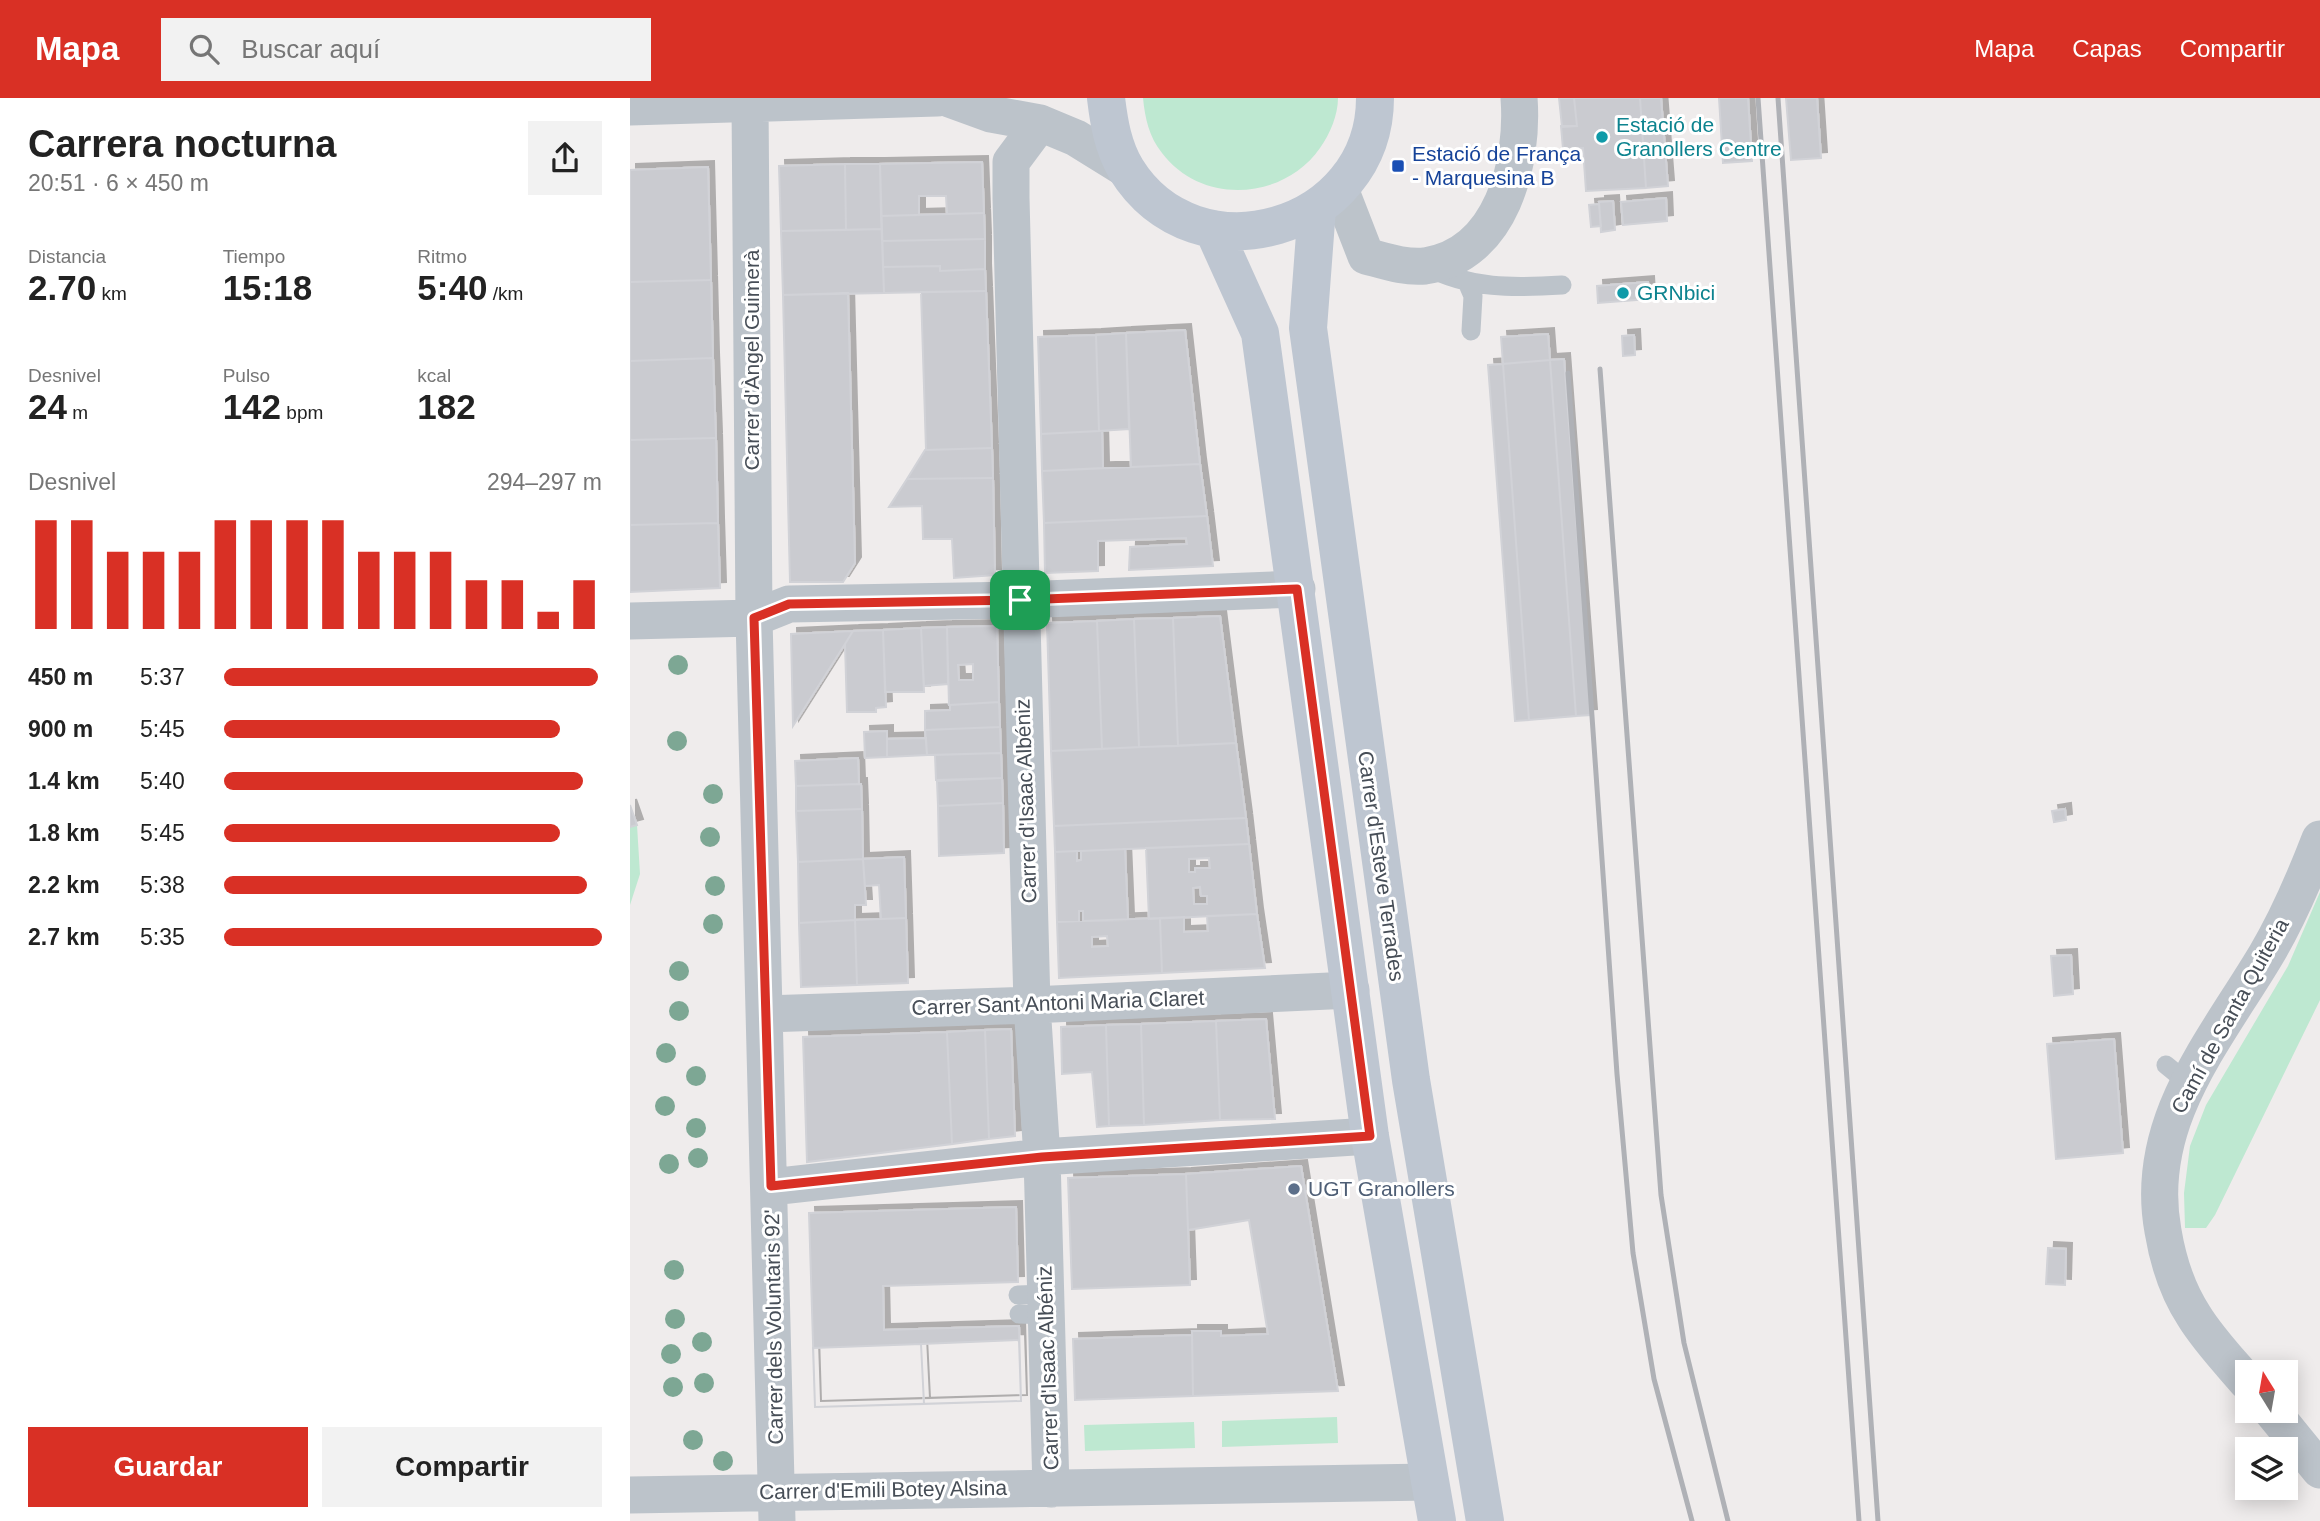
<!DOCTYPE html>
<html lang="es">
<meta charset="utf-8">
<style>
:root{--surface:#fff;--page:#f2f2f2;--text:#222;--muted:#767676;--accent:#d93025}
body{margin:0;font-family:Arial,sans-serif;background:var(--page);color:var(--text);height:100vh;display:flex;flex-direction:column;font-size:26px;white-space:nowrap}
*{box-sizing:border-box;margin:0}
p{font-size:23px;color:var(--muted)}
.icon{flex:none;width:38px;height:38px;fill:none;stroke:currentColor;stroke-width:2;stroke-linecap:round;stroke-linejoin:round}
.map{position:relative;flex:1;overflow:hidden}
.panel{display:flex;flex-direction:column;background:var(--surface);width:630px}
.panel>*{flex:none}
.needle{width:46px;rotate:349deg}
.tools{position:absolute;left:1605px;top:1262px;display:grid;gap:14px}
.tools a{display:grid;place-items:center;width:63px;height:63px;border-radius:0px;background:var(--surface);box-shadow:0 4px 18px #0003;font-size:35px}
.pin{position:absolute;display:grid;place-items:center;width:60px;height:60px;color:#fff;margin:-30px;border-radius:14px;box-shadow:0 4px 10px #0006}
.round{display:grid;place-items:center;flex:none;width:74px;height:74px;border-radius:0px;background:var(--page)}
.head{display:flex;align-items:center;justify-content:space-between;height:119px;padding:0 28px}
h1{font-size:38px;font-weight:700;line-height:52px}
.metrics{display:grid;grid-template-columns:repeat(3,1fr);gap:10px;height:119px;padding:7px 28px}
.metrics div{display:grid;align-content:center}
.metrics b{font-size:35px;font-weight:700}
.metrics small{font-size:19px;font-weight:400}
.metrics p{font-size:19px}
.chart{height:196px;padding:14px 28px}
.chart p{display:flex;justify-content:space-between}
.chart svg{width:100%;height:126px;margin-top:7px;stroke:var(--accent);stroke-width:6}
.cta{display:flex;gap:14px;margin-top:auto;padding:14px 28px}
.cta a{flex:1;height:80px;border-radius:0px;background:var(--accent);color:#fff;font-size:28px;font-weight:700;line-height:80px;text-align:center}
.cta a+a{background:var(--page);color:var(--text)}
ul{padding:0 28px;list-style:none;font-size:23px}
li{display:grid;grid-template-columns:112px 84px 1fr;align-items:center;height:52px}
li i{height:18px;border-radius:9px;background:var(--accent)}
header{display:flex;align-items:center;gap:42px;box-sizing:border-box;height:98px;padding:0 35px;background:var(--accent);color:#fff}
header strong{font-size:33px}
nav{display:flex;gap:38px;margin-inline-start:auto;font-size:24px}
.search{width:490px;height:63px;background:var(--page);display:flex;align-items:center;gap:18px;box-sizing:border-box;padding:0 24px;border-radius:0px;color:var(--muted);font-size:26px}
main{display:flex;flex:1;min-height:0}
.map>svg:first-child{display:block}
.green{fill:#bee8d1}
.building{fill:#cacbd0;stroke:#d1d2d7;stroke-width:2;fill-rule:evenodd;filter:url(#shadow)}
.lines{fill:none;stroke-linecap:round;stroke-linejoin:round}
.lane{stroke:#bcc3ca;stroke-width:19}
.street{stroke:#bcc3ca;stroke-width:37}
.secondary{stroke:#bec6d1;stroke-width:38}
.rail{stroke:#afb1b6;stroke-width:5}
.tree{fill:#7da794}
.route-casing{stroke:#fff;stroke-width:14}
.route{stroke:#d93025;stroke-width:9}
.culture-dot{fill:#0f9aa8;stroke:#fff;stroke-width:2.5}
.transit-dot{fill:#1a4fb4;stroke:#fff;stroke-width:2.5}
.service-dot{fill:#5c6f8a;stroke:#fff;stroke-width:2.5}
.labels{text-anchor:middle;stroke-width:6;stroke-linejoin:round;paint-order:stroke}
.culture-label{font-size:21px;fill:#0d838f;stroke:#fff;text-anchor:start}
.transit-label{font-size:21px;fill:#164399;stroke:#fff;text-anchor:start}
.street-label{font-size:21px;fill:#474e57;stroke:#fff}
.service-label{font-size:21px;fill:#4e5e75;stroke:#fff;text-anchor:start}
</style>
<header>
<strong>Mapa</strong>
<div class="search"><svg class="icon" aria-label="search" viewBox="0 0 24 24"><circle cx="10" cy="10" r="6"/><path d="M15 15l6 6"/></svg>Buscar aquí</div>
<nav><a>Mapa</a><a>Capas</a><a>Compartir</a></nav>
</header>
<main>
<section class="panel">
<div class="head"><div><h1>Carrera nocturna</h1><p>20:51 · 6 × 450 m</p></div><a class="round"><svg class="icon" aria-label="share" viewBox="0 0 24 24"><path d="M12 15V3M7 8l5-5 5 5M5 13v7h14v-7"/></svg></a></div>
<div class="metrics">
<div><p>Distancia</p><b>2.70<small> km</small></b></div>
<div><p>Tiempo</p><b>15:18</b></div>
<div><p>Ritmo</p><b>5:40<small> /km</small></b></div>
</div>
<div class="metrics">
<div><p>Desnivel</p><b>24<small> m</small></b></div>
<div><p>Pulso</p><b>142<small> bpm</small></b></div>
<div><p>kcal</p><b>182</b></div>
</div>
<div class="chart"><p><span>Desnivel</span>294–297 m</p>
<svg viewBox="0 0 160 44" preserveAspectRatio="none"><path d="M5 44V6M15 44V6M25 44V17M35 44V17M45 44V17M55 44V6M65 44V6M75 44V6M85 44V6M95 44V17M105 44V17M115 44V17M125 44V27M135 44V27M145 44V38M155 44V27"/></svg>
</div>
<ul>
<li><b>450 m</b>5:37<i style="width:99%"></i></li>
<li><b>900 m</b>5:45<i style="width:89%"></i></li>
<li><b>1.4 km</b>5:40<i style="width:95%"></i></li>
<li><b>1.8 km</b>5:45<i style="width:89%"></i></li>
<li><b>2.2 km</b>5:38<i style="width:96%"></i></li>
<li><b>2.7 km</b>5:35<i style="width:100%"></i></li>
</ul>
<div class="cta"><a>Guardar</a><a>Compartir</a></div>
</section>
<div class="map">
<svg width="1690" height="1423" viewBox="0 0 1690 1423">
<defs>
<filter id="shadow"><feDropShadow dx="6" dy="-6" stdDeviation="0" flood-color="#0004"/></filter>
</defs>
<rect width="100%" height="100%" fill="#efecec"/>
<path class="green" d="M513 0H708C708 17 700 36 690 50 654 102 572 108 532 55 519 39 515 20 513 0Z
M7 727 10 776 0 807V729Z
M1690 794V902L1585 1117 1576 1130H1555L1554 1095 1560 1048 1576 1007 1658 868Z
M707 1319 708 1345 592 1349V1323Z
M564 1324 565 1350 455 1353 454 1327Z"/>
<path class="building" d="M929 0H944L947 28 932 29Z
M944 0H1010L1016 90 956 93 953 50 933 51 931 28H947Z
M1010 0H1031L1038 88 1016 90Z
M1089 0H1118L1122 63 1093 65Z
M1156 0H1187L1191 60 1161 62Z
M352 64 354 115 317 116 316 98H289V117L251 118 250 66Z
M215 66 216 132 151 133 149 68Z
M215 66H250L252 131 216 132Z
M78 69 81 182 0 184V72Z
M1036 100 1037 123 993 127 991 104Z
M983 103 985 132 971 134 969 104Z
M969 106 971 128 961 129 959 107Z
M354 115 355 141 252 143 251 118Z
M252 131 254 195 153 197 151 133Z
M355 141V171L310 173V168L253 169 252 143Z
M310 168V173L355 171 356 193 254 195 253 169Z
M81 182 83 260 0 263V184Z
M1018 184 1019 201 968 205 967 188Z
M356 193 362 350 296 352 291 194Z
M218 195 225 465 213 484H160L153 197Z
M555 232 570 366 501 369 496 235Z
M496 235 499 331 469 333 466 237Z
M918 236 920 262 873 266 871 239Z
M466 237 469 333 411 336 408 239Z
M1004 237 1005 257 993 258 992 238Z
M83 260 86 340 0 342V263Z
M934 261 961 617 946 618 920 262Z
M920 262 946 618 899 622 873 266Z
M873 266 899 622 885 623 858 267Z
M469 333H472L473 370 412 373 411 336Z
M86 340 88 425 0 427V342Z
M362 350 363 380 277 381 295 352Z
M570 366 577 418 414 425 412 373Z
M363 380 365 477 324 480 322 441H293L292 408 259 409 277 381Z
M577 418 583 468 499 472 500 449 557 446 556 440 468 443V473L415 475 414 425Z
M88 425 90 490 0 494V427Z
M590 518 606 645 548 648 543 520Z
M543 520 548 648 509 649 504 521Z
M504 521 509 649 472 651 467 523Z
M467 523 472 651 421 653 417 525Z
M367 528 369 604 319 607 317 529ZM343 566V582H329L328 567Z
M317 529 318 586 294 588 291 530Z
M291 530 294 594H255L253 532Z
M253 532 256 609 246 610V614H217L215 546 223 533Z
M223 533 215 546 163 628 161 536Z
M369 604 370 629 295 632V613L320 612V607Z
M370 629 371 655 297 657 295 632Z
M257 633V659L235 660 234 634Z
M296 640 297 657 257 659V641Z
M606 645 616 720 424 728 421 653Z
M371 655 372 680 306 682 305 657Z
M228 660 229 686 166 688 165 663Z
M372 680 373 705 308 708 307 683Z
M231 686 232 711 166 713V688Z
M373 705 374 755 309 758 308 708Z
M0 707 7 727 0 729Z
M232 711 233 761 168 764 166 713Z
M1435 711 1436 722 1424 724 1422 713Z
M616 720 619 746 425 754 424 728Z
M619 746 627 816 519 821 516 750ZM579 760 580 770H565V774H559V761ZM570 789 571 798H577V806H564L563 790Z
M495 751 498 822 453 823V813H449V824H427L425 754 447 753V763L451 762V753Z
M274 759 276 820 251 821 249 787 235 788 233 761Z
M233 761 236 807H225V822L169 825 168 764Z
M627 816 635 870 532 875 530 820 554 819V834L578 833 577 818Z
M276 820 278 885 227 887 225 822Z
M530 820 532 875 429 880 427 824ZM477 838 478 848 462 849V839Z
M225 822 227 887 171 889 169 825Z
M1441 857 1443 896 1424 898 1421 858Z
M636 921 645 1021 590 1022 586 923Z
M586 923 590 1022 514 1027 511 926Z
M511 926 514 1027 479 1028 476 927Z
M476 927 479 1028 467 1029 462 974 432 976 431 929Z
M381 931 385 1038 359 1041 355 932Z
M355 932 359 1041 322 1046 317 934Z
M317 934 322 1046 177 1064 173 939Z
M1484 941 1493 1055 1426 1061 1417 946Z
M671 1068 708 1293 563 1298 562 1233H591V1238L638 1236 619 1122 558 1132 556 1076Z
M556 1076 560 1187 442 1191 438 1080Z
M386 1109 388 1184 253 1188 254 1232 389 1228 391 1303 185 1309 179 1115Z
M1418 1150 1436 1151 1435 1187 1416 1186Z
M562 1237 563 1298 445 1302 443 1241Z
M389 1242 391 1303 294 1306 291 1246Z
M291 1246 294 1306 185 1309 183 1250Z"/>
<g class="lines">
<path class="lane" d="M796 168C839 191 884 190 932 187
M837 184 843 198 841 233
M1536 967 1558 985
M388 1197 416 1196
M389 1216 417 1217"/>
<path class="street" d="M317 0 361 16 410 25 446 40 496 71
M120 4 124 520 147 1423
M0 9 307 0
M410 25 381 64V100L402 907 412 1059 421 1391
M710 91 736 158C755 163 775 170 795 168 872 157 894 64 889 0
M0 523 124 520 159 506 390 502 667 491
M135 916 402 907 721 892
M141 1089 412 1059 740 1038
M1617 1284C1599 1263 1578 1241 1564 1218 1547 1192 1538 1163 1533 1133 1513 1025 1584 944 1636 857 1658 820 1675 780 1690 741
M1641 1312 1690 1372
M0 1397 800 1384"/>
<path class="secondary" d="M476 0C479 25 483 49 496 71 566 184 745 132 745 0
M687 110 678 230 781 982 855 1423
M583 131 630 235 740 1038 807 1423"/>
<path class="rail" d="M1128 0 1229 1423
M1148 0 1248 1423
M970 271 1031 1097 1054 1245 1098 1423
M938 275 987 976 1003 1155 1024 1281 1062 1423"/>
</g>
<g class="tree">
<circle cx="48" cy="567" r="10"/>
<circle cx="47" cy="643" r="10"/>
<circle cx="83" cy="696" r="10"/>
<circle cx="80" cy="739" r="10"/>
<circle cx="85" cy="788" r="10"/>
<circle cx="83" cy="826" r="10"/>
<circle cx="49" cy="873" r="10"/>
<circle cx="49" cy="913" r="10"/>
<circle cx="36" cy="955" r="10"/>
<circle cx="66" cy="978" r="10"/>
<circle cx="35" cy="1008" r="10"/>
<circle cx="66" cy="1030" r="10"/>
<circle cx="68" cy="1060" r="10"/>
<circle cx="39" cy="1066" r="10"/>
<circle cx="44" cy="1172" r="10"/>
<circle cx="45" cy="1221" r="10"/>
<circle cx="72" cy="1244" r="10"/>
<circle cx="41" cy="1256" r="10"/>
<circle cx="74" cy="1285" r="10"/>
<circle cx="43" cy="1289" r="10"/>
<circle cx="63" cy="1342" r="10"/>
<circle cx="93" cy="1363" r="10"/>
</g>
<g class="lines">
<g class="route-casing">
<path id="route" d="M667 491 740 1038 412 1059 141 1088 124 520 159 506 390 502Z"/>
</g>
<use href="#route" class="route"/>
</g>
<g class="culture-dot">
<circle cx="972" cy="39" r="7"/>
<circle cx="993" cy="195" r="7"/>
</g>
<rect class="transit-dot" x="761" y="61" width="14" height="14" rx="3.5"/>
<circle class="service-dot" cx="664" cy="1091" r="7"/>
<g class="labels">
<g class="culture-label">
<text x="986" y="34">Estació de<tspan x="986" dy="24">Granollers Centre</tspan></text>
<text x="1007" y="202">GRNbici</text>
</g>
<g class="transit-label">
<text x="782" y="63">Estació de França<tspan x="782" dy="24">- Marquesina B</tspan></text>
</g>
<g class="street-label">
<text transform="translate(122 262) rotate(-90)" y="7">Carrer d'Àngel Guimerà</text>
<text transform="translate(396 703) rotate(-92)" y="7">Carrer d'Isaac Albéniz</text>
<text transform="translate(751 768) rotate(82)" y="7">Carrer d'Esteve Terrades</text>
<text transform="translate(428 905) rotate(-2)" y="7">Carrer Sant Antoni Maria Claret</text>
<text transform="translate(1600 918) rotate(-61)" y="7">Camí de Santa Quiteria</text>
<text transform="translate(144 1229) rotate(-91)" y="7">Carrer dels Voluntaris 92'</text>
<text transform="translate(418 1270) rotate(-92)" y="7">Carrer d'Isaac Albéniz</text>
<text transform="translate(253 1392) rotate(-1)" y="7">Carrer d'Emili Botey Alsina</text>
</g>
<g class="service-label">
<text x="678" y="1098">UGT Granollers</text>
</g>
</g>
</svg>
<div class="tools">
<a><svg class="needle" viewBox="-14 -14 28 28"><path d="M0-13l5 13h-10z" fill="#e53935"/><path d="M0 13l5-13h-10z" fill="#767676"/></svg></a>
<a><svg class="icon" aria-label="layers" viewBox="0 0 24 24"><path d="M12 4l9 5-9 5-9-5zM3 14l9 5 9-5"/></svg></a>
</div>
<div class="pin" style="left:390px;top:502px;background:#1e9e55"><svg class="icon" aria-label="arrive" viewBox="0 0 24 24"><path d="M6 21V4h12l-3 4 3 4H6"/></svg></div>
</div>
</main>
